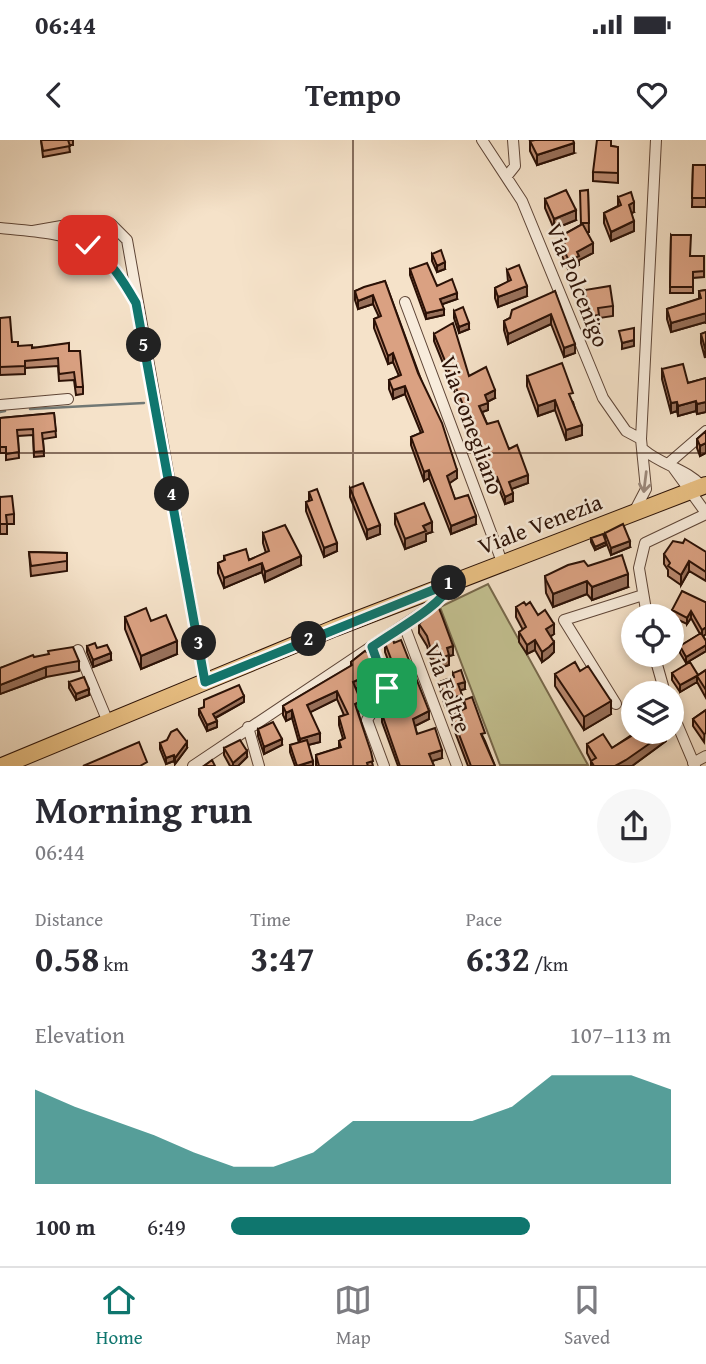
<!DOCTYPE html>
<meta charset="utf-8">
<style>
:root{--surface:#fff;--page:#f7f7f7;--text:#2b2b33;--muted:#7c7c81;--line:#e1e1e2;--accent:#0f766e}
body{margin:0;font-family:"Gentium Book Plus",serif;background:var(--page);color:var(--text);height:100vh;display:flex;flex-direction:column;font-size:26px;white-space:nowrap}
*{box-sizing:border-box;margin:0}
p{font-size:23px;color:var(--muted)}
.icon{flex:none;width:38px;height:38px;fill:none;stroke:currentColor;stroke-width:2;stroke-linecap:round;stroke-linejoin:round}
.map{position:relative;height:626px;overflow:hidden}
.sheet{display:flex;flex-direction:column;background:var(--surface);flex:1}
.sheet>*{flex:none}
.controls{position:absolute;left:621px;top:464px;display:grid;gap:14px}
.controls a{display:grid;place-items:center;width:63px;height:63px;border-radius:50%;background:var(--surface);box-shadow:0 4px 10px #0003;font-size:35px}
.pin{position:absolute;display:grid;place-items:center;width:60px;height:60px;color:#fff;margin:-30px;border-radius:14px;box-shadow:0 4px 10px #0006}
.km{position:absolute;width:35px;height:35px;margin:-18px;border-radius:50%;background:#222;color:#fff;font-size:19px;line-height:35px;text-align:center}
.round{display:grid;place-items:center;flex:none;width:74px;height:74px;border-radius:37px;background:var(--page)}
.headline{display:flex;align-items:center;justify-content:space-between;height:119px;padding:0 35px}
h1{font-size:38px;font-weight:700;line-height:52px}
.stats{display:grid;grid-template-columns:repeat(3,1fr);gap:10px;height:119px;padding:7px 35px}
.stats div{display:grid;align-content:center}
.stats b{font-size:35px;font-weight:700}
.stats small{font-size:19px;font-weight:400}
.stats p{font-size:19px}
.chart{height:196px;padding:14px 35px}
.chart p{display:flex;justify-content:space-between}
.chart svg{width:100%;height:126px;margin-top:7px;fill:var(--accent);opacity:.7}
ul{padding:0 35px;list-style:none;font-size:23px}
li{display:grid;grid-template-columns:112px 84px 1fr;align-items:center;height:52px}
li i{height:18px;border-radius:9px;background:var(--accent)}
.status{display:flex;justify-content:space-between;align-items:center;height:49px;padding:0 35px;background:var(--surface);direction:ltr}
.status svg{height:19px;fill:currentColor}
header{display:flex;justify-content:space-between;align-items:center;height:91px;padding:0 35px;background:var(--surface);font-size:32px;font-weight:700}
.tabs{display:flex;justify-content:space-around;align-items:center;height:98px;border-top:2px solid var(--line);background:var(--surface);font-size:19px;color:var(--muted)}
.tabs a{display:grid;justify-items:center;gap:4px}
.tabs .active{color:var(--accent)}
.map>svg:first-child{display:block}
.green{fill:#c3c191;stroke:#77694c;stroke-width:2}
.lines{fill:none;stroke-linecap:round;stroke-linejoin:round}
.stream{stroke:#717875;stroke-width:2.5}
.street-casing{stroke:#5e4537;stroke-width:12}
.primary-casing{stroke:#2b1106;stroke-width:18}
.street{stroke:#f8ecdc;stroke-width:10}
.primary{stroke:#eac184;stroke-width:16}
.wall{fill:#bb8a70;stroke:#2b1106;stroke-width:2}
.shaded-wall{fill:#99715b;stroke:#2b1106;stroke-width:2}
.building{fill:#daa182;stroke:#2b1106;stroke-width:2}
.oneway{stroke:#9c897c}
.route-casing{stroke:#fff;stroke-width:14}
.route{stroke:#0f766e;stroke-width:9}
.grid{fill:none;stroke:#2b1106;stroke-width:2;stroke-opacity:0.55}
.labels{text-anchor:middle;stroke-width:5;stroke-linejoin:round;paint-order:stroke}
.street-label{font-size:23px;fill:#2b1106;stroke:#f8ecdc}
</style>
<div class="status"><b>06:44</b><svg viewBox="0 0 49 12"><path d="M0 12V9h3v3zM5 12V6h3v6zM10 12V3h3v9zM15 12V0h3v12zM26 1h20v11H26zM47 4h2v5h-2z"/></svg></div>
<header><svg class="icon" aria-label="back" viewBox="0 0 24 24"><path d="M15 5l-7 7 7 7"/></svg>Tempo<svg class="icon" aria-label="heart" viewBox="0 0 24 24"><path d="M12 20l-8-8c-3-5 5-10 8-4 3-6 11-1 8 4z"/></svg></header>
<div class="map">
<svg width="706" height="626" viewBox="0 0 706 626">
<rect width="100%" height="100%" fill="#f5e2c9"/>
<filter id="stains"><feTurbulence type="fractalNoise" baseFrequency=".00286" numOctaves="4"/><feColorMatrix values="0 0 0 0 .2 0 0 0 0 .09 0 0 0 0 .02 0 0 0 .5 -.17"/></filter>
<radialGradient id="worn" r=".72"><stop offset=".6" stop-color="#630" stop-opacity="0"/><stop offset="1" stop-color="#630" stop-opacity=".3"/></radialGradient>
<path class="green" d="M488 444 588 625H500L440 467Z"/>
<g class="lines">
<path class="stream" d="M30 269 144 263
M0 272 5 271"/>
<g class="street-casing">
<path id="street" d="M482 0 522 61 603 258 626 291 641 299
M507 36 515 26 513 0
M0 88C71 95 96 94 134 159
M33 91 90 81 111 84 127 100 205 542
M405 162 502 422
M0 265 68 259
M644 310C663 326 686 328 704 348
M669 323 706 291
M672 326 706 373
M634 372 646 349 641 299 656 0
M647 476 639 428 645 403 706 374
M404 485 457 626
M372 507 387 548 367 580 384 626
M78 510 108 582
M654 514 665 553
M616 564 564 480 643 455
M672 572 695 626
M248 587 259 626
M693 623 706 616
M193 626 426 470 451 445"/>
</g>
<g class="primary-casing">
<path id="primary" d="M2 626 335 488 706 345"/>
</g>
<use href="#street" class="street"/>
<use href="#primary" class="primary"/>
</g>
<path class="wall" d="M41 0H73V5H69L70 12 43 17Z
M530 1 574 13 537 25 530 11Z
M611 6 618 7V43L593 41V32Z
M693 25H706V67H692Z
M588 50 589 92H587L593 113 579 120V125L569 131 562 116 561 96 581 85Z
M618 57 634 72 631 73 634 91 611 101 604 83V73L618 66Z
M545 59 576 80 554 89 545 68Z
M671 95 690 116H704V137L693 138V153H670Z
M432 114 445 129 437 132 432 121Z
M410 129 457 159 442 164 444 175 426 179 410 135Z
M507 130 527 156 498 167 495 158V148L508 142Z
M385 141 457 338 449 343 455 359 476 384 451 394 429 338 424 341 411 305V297L421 293 405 254 393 259 389 249V240L399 236 393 222 388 224 374 188V179L379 177 373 164 358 169 355 160V151Z
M585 150 613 166V176L599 178V184L589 186 585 159Z
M706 150V184V182L671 192 667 179V169L699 159V151Z
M555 151 575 213 564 217 551 184 508 204 504 190V181L510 178Z
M454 171 469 189 459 193 454 178Z
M0 178 12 202 18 206 69 211 83 247V254L76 255 74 240 59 241 58 226 25 228V234L0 235Z
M706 192 705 218 701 203V194Z
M434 194 469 236 495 258 487 262 488 270 482 272 487 284 509 309 528 343 511 349 513 361 505 364 497 344 486 348 468 285 434 201Z
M662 229 688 243 706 238V272L697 274 696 271 678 276 677 271 671 273 662 239Z
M527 236 573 262 582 295 566 300 555 270 538 276 527 246Z
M54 273 56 297 43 299 44 316 34 317 33 295 18 296 19 318 6 320V313H0V278Z
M706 291V313L700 316 697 308V299Z
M350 348 380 394 367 399 350 357Z
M309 352 337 411 324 417 306 371V362L309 361Z
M0 357 14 374V384H7V394H0Z
M395 374 432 392 426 394V401L405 409 395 384Z
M263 393 301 425 265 442 262 432 224 448 218 433V423L224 421V416L249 420 266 413 263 403Z
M605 393 630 407 611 415 606 402V405L595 410 591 402V398L605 399Z
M29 412 67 413V431L31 436Z
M706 412V441L689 431 681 445 668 436V430L664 424V414Z
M588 426 628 447 592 460 587 454 553 467 546 453 545 436Z
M705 462H706V494L703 496 706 501V511L686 523 680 513V506L700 494 691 478 687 484 672 477V470Z
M526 465 554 494 550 497 554 512 549 517 542 522 535 510 527 514 519 502V492L523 490 516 477V467Z
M125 477 151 481 177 514 141 529 125 489Z
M419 484 453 515 449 516V525L434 530 427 506 419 493Z
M385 503 429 579 415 586 417 594 442 618 432 621 434 626H398L382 582V574L401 568V562L410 559 407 553 399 548 385 512Z
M87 506 97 508 111 520 93 527 87 512Z
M365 511 379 547 374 552 370 542 356 549 361 570 358 571 373 626H316V615L339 608V601L343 599 339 585V577L344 575 337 559 310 572 320 602 308 605 313 626H295L290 612V605L299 603 292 578 286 581 283 575V566L351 526V522Z
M34 517 79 521V531L46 537 0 554V528Z
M706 530V558L697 542 680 552 672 540V533L698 535Z
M580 531 611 574 584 590 555 546V534Z
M453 533 465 549 460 550 462 562 445 567 440 549V542L453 537Z
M69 542 89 555 76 560 69 548Z
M464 560 485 601 495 626H468L452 584V576L464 569Z
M244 562 216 578 217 587 207 591 199 575V569Z
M706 570 704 602 693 586V579Z
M634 575V592H666V601L632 626H591V621L587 613V604L612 608 633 594 629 587V577Z
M258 589 282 605 264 614 258 596Z
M160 603 187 608 175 624 174 621 166 624 160 609Z
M224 608 247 617 238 626H230L224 615Z"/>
<path class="shaded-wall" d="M574 3V13L537 25V15Z
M634 62V72L629 74V65Z
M576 70V80L554 89V79Z
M634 81V91L611 101V92Z
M593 103V113L579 120V125L569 131V121L577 112Z
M445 122V129L437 132V126Z
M527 146V156L498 167V157Z
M457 153V159L440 165V159Z
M373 155V164L358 169V161Z
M444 169V175L426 179V173Z
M706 173V182L671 192V183Z
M551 174V184L508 204V194Z
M469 183V189L459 193V187Z
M634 200V206L622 209V203Z
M575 204V213L564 217V208Z
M393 213V222L388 224V216Z
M405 246V254L393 259V250Z
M495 250V258L485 263V255Z
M555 260V270L538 276V266Z
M696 261V271L678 276V266Z
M677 262V271L671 273V263Z
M706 262V272L697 274V264Z
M488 263V270L479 273V266Z
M582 285V295L566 300V290Z
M706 303V313L700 316V306Z
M429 330V338L424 341V332Z
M457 330V338L447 345V336Z
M528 335V343L509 350V342Z
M497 337V344L486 348V341Z
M513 353V361L505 364V357Z
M476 376V384L451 394V386Z
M432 382V392L426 394V401L405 409V399L423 386Z
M380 385V394L367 399V390Z
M630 401V407L611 415V408Z
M606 402V405L595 410V407Z
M337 403V411L324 417V408Z
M301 416V425L265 442V432Z
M689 421V431L681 445V435Z
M262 423V432L224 448V438Z
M628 434V447L592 460V447Z
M587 441V454L553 467V454Z
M691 471V478L687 484V478Z
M554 484V494L546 499V489Z
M706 487V494L702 497V490Z
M535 500V510L527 514V505Z
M177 501V514L141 529V516Z
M554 502V512L549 517 542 522V512Z
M706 505V511L686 523V517Z
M453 506V515L449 516V525L434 530V521L447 508Z
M111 513V520L93 527V520Z
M46 527V537L0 554V545Z
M370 534V542L353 550V542Z
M697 536V542L680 552V545Z
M379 539V547L374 552V543Z
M465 542V549L458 551V544Z
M89 549V555L76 560V554Z
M337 551V559L307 574V565Z
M462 555V562L445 567V560Z
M244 556V562L213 579V574Z
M361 561V570L355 573V564Z
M611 561V574L584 590V577Z
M292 570V578L286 581V573Z
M429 571V579L413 587V579Z
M217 581V587L207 591V585Z
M666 592V601L632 626H615Z
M320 593V602L300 607V599Z
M282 599V605L264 614V607Z
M187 602V608L175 624V618Z
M442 610V618L429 622V614Z
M247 611V617L238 626H233V623Z
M174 615V621L166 624V618Z
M313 621V626H298Z"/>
<path class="building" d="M41 0H68L70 6 43 11Z
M535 0H573L574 3 537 15 530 1Z
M597 0H611V6L618 7V33L593 32Z
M693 25H706V58H692Z
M566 50 576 70 554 79 545 59Z
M588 50 589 83H582L593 103 577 112 579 116 569 121 562 106 565 105 561 96 581 85 580 51Z
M631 52 634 62 629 65 634 81 611 92 604 73 621 65 618 57Z
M671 95H691L690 116H704V131L693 132V147H670Z
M441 110 445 122 437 126 432 114Z
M427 123 437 146 452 139 457 153 440 159 444 169 426 173 410 129Z
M519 125 527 146 498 157 495 148 511 140 507 130Z
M385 141 418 233 442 283 457 330 447 336 455 359 468 355 476 376 451 386 429 330 424 332 411 297 423 292 405 246 393 250 389 240 401 235 393 213 388 216 374 179 381 176 373 155 358 161 355 151 364 147Z
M610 146 613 166 598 168 599 175 589 176 585 150Z
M706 150V174V173L671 183 667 169 701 158 699 151Z
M555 151 575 204 564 208 551 174 508 194 504 181 510 178 512 170Z
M463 167 469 183 459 187 454 171Z
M10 177 12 202H18V206L32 205V208L69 203V211H80L83 247H76L74 232 59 234 58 218 25 221V226L0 227V178Z
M453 183 469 236 486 227 495 250 485 255 488 263 479 266 487 284 498 281 509 309 517 305 528 335 509 342 513 353 505 357 497 337 486 341 468 277 434 194Z
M634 188V200L622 203 619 191Z
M706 192V208H705L701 194Z
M562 223 573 253 569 254 582 285 566 290 555 260 538 266 527 236Z
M683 224 688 243 706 238V262L697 264 696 261 678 266 677 262 671 263 662 229Z
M54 273 56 291 42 293 44 311 34 312 33 289 17 290 19 312 6 314V307H0V278Z
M706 291V303L700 306 697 299Z
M363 343 380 385 367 390 350 348Z
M317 349 337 403 324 408 306 362 312 360 309 352Z
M12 356 14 374 6 375 7 384H0V357Z
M424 363 432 382 423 386 426 391 405 399 395 374Z
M623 384 630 401 611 408 605 393Z
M285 385 301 416 265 432 262 423 224 438 218 423 225 420 224 416 246 409 249 420 269 411 263 393Z
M603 394 606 402 595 407 591 398Z
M685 399 706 412V432L689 421 681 435 668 426 670 423 664 414 673 401 683 403Z
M29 412 67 413V421L31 426Z
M622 415 628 434 592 447 587 441 553 454 546 440 545 436 568 425 584 421 588 426Z
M682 451 705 462H706V487L702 490 691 471 687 478 672 470Z
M524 462 526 465 530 462 538 475 545 470 554 484 546 489 554 502 549 507 542 512 535 500 527 505 519 492 526 487 516 467Z
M438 466 442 476 453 506 447 508 449 515 434 521 427 496 419 484Z
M146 468 151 481 166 475 177 501 141 516 125 477Z
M701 493 706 501V505L686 517 680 506Z
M393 500 394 503 401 500 429 571 413 579 417 594 435 588 442 610 429 614 434 626H400L382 574 403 567 401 562 413 558 407 544 399 540 385 503Z
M95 503 97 508 107 505 111 513 93 520 87 506Z
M73 507 79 521 46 527 0 545V528L33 515 34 517 49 514 48 511Z
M365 511 369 513 379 539 374 543 370 534 353 542 361 561 355 564 371 612 373 621 367 623 368 626H319L316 615 341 607 339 601 345 598 339 577 348 574 337 551 307 565 320 593 300 599 292 570 286 573 283 566 352 525 351 522Z
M575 522 580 531 588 526 611 561 584 577 555 534Z
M690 522 698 535 680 545 672 533Z
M461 530 465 542 458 544 462 555 445 560 440 542 454 537 453 533Z
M706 530V550L697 536Z
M84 537 89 549 76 554 69 542Z
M239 545 244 556 213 574 217 581 207 585 199 569 204 567V560Z
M472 557 485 593 481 594 495 626H471L452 576 466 568 464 560Z
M706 570V593L704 594 693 579Z
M634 575V585L629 577Z
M273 582 282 599 264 607 258 589Z
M177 589 187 602 175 618 174 615 166 618 160 603 167 600 171 592Z
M638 592H666L626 620 615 626H594L591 621 596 618 587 604 603 594 612 608Z
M240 600 247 611 233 623 224 608Z
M307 600 313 621 297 626 290 605Z
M139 602 147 622 140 626H83Z
M212 620 215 626H204Z"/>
<defs><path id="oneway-shaft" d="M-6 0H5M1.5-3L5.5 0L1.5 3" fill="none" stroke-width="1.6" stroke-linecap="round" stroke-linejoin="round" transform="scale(1.75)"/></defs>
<use class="oneway" href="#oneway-shaft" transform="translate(645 342) rotate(97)"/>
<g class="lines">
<g class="route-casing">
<path id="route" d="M88 105C111 121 122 139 136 163L205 542 453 442C437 470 398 488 372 507L387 548"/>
</g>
<use href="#route" class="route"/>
</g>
<path class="grid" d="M353 0V626M0 313H706"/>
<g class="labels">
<g class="street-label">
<text transform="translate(578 145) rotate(68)" y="8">Via Polcenigo</text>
<text transform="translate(472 285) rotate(70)" y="8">Via Conegliano</text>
<text transform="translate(540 384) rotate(-21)" y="8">Viale Venezia</text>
<text transform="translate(448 548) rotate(69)" y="8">Via Feltre</text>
</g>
</g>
<rect width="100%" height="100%" filter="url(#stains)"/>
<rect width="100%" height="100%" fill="url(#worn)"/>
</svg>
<div class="controls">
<a><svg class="icon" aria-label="locate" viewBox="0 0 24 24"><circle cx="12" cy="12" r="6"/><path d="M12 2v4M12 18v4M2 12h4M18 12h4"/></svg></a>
<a><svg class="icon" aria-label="layers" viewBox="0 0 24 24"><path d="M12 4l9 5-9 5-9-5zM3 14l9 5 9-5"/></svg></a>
</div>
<div class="pin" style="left:387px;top:548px;background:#1e9e55"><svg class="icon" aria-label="arrive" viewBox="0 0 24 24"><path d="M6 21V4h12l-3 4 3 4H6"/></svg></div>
<div class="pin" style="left:88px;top:105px;background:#d93025"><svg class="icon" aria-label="check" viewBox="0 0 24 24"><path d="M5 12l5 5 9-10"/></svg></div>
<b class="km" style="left:449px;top:443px">1</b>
<b class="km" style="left:309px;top:499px">2</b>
<b class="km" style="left:199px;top:503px">3</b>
<b class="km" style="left:172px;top:354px">4</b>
<b class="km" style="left:144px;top:205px">5</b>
</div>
<section class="sheet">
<div class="headline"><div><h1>Morning run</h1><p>06:44</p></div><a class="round"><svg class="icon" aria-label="share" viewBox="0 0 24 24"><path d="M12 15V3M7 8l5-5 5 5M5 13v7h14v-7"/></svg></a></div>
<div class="stats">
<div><p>Distance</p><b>0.58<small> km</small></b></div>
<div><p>Time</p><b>3:47</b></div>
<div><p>Pace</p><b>6:32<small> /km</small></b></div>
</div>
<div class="chart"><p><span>Elevation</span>107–113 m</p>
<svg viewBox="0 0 160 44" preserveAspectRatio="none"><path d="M0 44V11L10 17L20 22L30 27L40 33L50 38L60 38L70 33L80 22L90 22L100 22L110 22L120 17L130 6L140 6L150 6L160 11V44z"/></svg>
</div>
<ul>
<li><b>100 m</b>6:49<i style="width:68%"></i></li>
</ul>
</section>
<nav class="tabs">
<a class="active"><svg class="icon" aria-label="home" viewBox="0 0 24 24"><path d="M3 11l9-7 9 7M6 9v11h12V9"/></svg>Home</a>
<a><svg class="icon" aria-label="map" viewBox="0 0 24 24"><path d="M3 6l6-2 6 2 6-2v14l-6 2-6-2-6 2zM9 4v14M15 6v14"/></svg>Map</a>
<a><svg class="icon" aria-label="saved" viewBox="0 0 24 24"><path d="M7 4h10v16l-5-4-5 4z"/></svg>Saved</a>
</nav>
